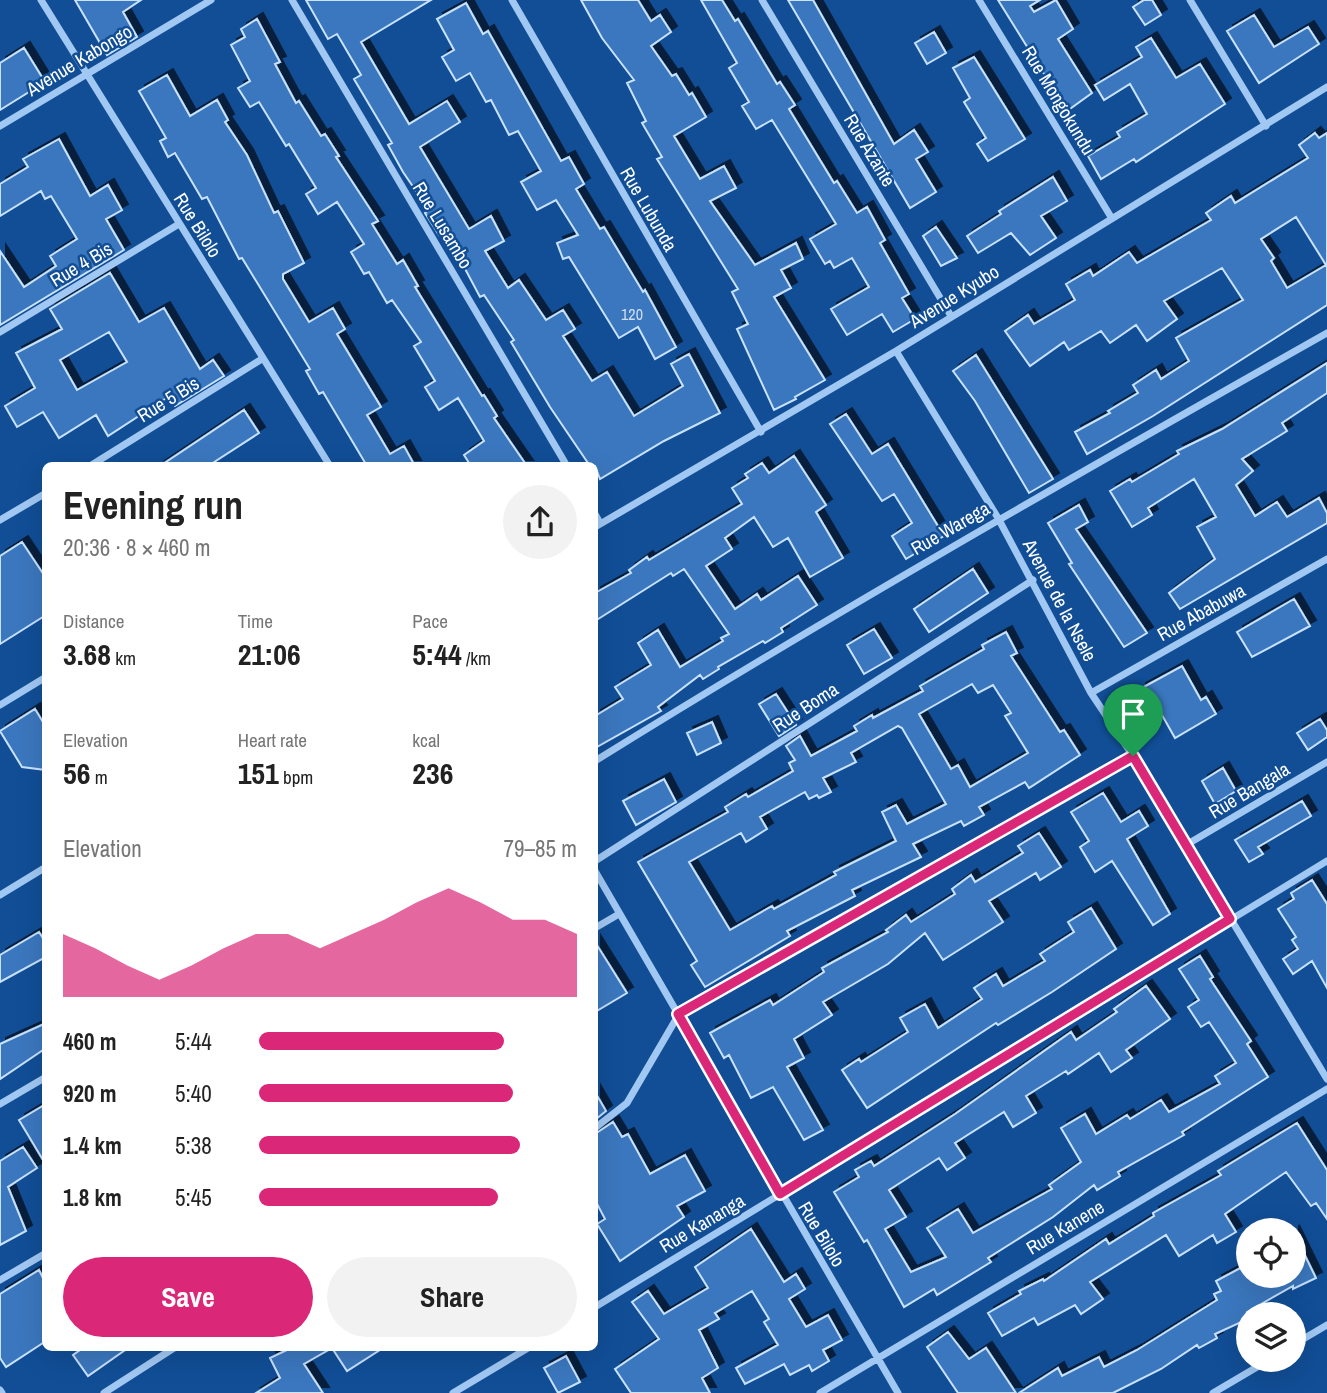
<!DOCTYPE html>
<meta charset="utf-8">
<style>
:root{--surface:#fff;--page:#f2f2f2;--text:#222;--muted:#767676;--accent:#db2777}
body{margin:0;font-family:"Archivo Narrow",sans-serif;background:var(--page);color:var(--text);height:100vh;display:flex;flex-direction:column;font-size:26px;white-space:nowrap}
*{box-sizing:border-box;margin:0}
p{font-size:23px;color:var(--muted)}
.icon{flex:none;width:38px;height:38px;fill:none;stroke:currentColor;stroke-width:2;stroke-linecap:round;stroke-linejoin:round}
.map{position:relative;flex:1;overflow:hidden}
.sheet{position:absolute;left:42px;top:462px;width:556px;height:889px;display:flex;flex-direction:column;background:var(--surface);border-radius:10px;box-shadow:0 7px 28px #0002}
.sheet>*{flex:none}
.tools{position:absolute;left:1236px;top:1218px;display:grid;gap:14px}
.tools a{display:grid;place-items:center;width:70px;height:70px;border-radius:50%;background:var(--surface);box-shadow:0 7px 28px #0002;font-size:35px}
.pin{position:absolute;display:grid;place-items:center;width:60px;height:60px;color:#fff;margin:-72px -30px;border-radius:50% 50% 50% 0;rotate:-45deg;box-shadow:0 0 7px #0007}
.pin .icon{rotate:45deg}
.round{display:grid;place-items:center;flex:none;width:74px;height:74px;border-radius:37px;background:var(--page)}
.headline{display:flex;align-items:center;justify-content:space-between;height:119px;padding:0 21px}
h1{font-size:38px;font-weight:800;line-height:52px}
.stats{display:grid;grid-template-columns:repeat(3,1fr);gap:10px;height:119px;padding:7px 21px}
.stats div{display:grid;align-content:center}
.stats b{font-size:30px;font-weight:800}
.stats small{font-size:19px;font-weight:400}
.stats p{font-size:19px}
.chart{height:196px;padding:14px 21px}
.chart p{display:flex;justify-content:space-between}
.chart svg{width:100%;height:126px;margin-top:7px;fill:var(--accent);opacity:.7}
.action{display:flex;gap:14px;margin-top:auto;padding:14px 21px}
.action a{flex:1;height:80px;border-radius:42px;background:var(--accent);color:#fff;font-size:28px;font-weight:800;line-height:80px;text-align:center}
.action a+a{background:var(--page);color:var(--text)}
ul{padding:0 21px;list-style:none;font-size:23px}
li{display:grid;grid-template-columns:112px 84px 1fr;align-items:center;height:52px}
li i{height:18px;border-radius:9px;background:var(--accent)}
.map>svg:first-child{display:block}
.building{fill:#3a77be;stroke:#c9e2fe;stroke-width:2;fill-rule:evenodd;filter:url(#shadow)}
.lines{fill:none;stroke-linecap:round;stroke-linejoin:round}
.minor{stroke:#a1c8f3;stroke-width:7}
.route-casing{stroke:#fff;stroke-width:14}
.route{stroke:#db2777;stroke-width:9}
.labels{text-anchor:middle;stroke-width:5;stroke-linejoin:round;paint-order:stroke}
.number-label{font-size:16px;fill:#ceddef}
.street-label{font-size:19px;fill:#fff;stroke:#114e96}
</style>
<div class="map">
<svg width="1327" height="1393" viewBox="0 0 1327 1393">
<defs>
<filter id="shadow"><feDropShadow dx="6" dy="-6" stdDeviation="0" flood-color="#0009"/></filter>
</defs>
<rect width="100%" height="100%" fill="#114e96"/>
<path class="building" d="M75 0H141L123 12 137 37 107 55Z
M306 0H431L361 42 409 124 447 101 460 122 420 147 469 229 491 216 504 241 485 251 508 288 519 280 546 320 563 310 575 329 563 336 592 381 607 372 634 416 683 386 671 364 689 354 720 413 664 441 600 479 595 466H590L550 407 511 342 514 340 484 295 480 297 445 231 439 235 425 213 429 210 403 172 388 145 392 143 354 79 361 75 337 34 328 39Z
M581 0H638L651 21 660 15 671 32 651 46 672 76 676 74 689 95 692 93 706 117 674 136 700 179 724 166 736 188 710 201 755 265 796 243 803 259 781 270 791 288 774 297 825 380 795 397 796 399 774 410 737 329 748 324 732 292 738 289 657 159 662 157 642 123 646 121 627 83 634 80 602 38Z
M701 0H722L735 21 738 19 777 84 780 82 795 105 789 109 834 183 837 181 857 213 867 207 885 240 880 243 909 294 902 298 915 319 893 332 882 314 847 335 831 309 869 287 852 258 834 268 830 261 825 264 810 239 836 224 772 120 756 129 742 106 749 102 729 68 737 63Z
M788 0H813L894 144 914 130 928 152 916 159 936 192 910 208Z
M998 0H1040L1030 6 1034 12 1056 0 1073 29 1058 39 1092 93 1067 111Z
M1144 0H1152L1161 15 1145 25 1133 7Z
M466 3 483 34 488 31 561 161 569 157 584 184 576 189 600 229 604 227 643 292 645 290 676 347 655 359 638 327 619 338 569 257 563 259 557 243 578 235 556 200 537 210 521 182 541 171 518 131 509 135 491 100 486 102 470 73 456 81 442 57 454 50 437 19Z
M1254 15 1274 47 1308 27 1319 44 1259 83 1227 31Z
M257 19 280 62 275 64 296 103 299 101 321 136 325 134 339 156 336 157 378 221 372 224 397 264 403 260 418 286 415 287 482 396 484 395 497 416 494 418 527 466H471L464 455 484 441 458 398 439 410 425 387 435 381 414 346 421 342 392 300 387 303 369 272 364 274 351 252 364 244 337 202 318 214 306 194 316 188 289 144 286 146 259 102 250 107 238 88 250 81 231 45 245 37 241 29Z
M934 32 946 53 927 64 915 43Z
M1151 38 1176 78 1200 64 1225 104 1136 162 1134 159 1101 179 1088 156 1120 137 1117 132 1147 114 1130 84 1104 100 1095 85 1142 57 1136 47Z
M24 48 45 82 0 110V63Z
M974 57 1025 139 988 161 977 144 986 138 964 102 970 98 953 68Z
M167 75 190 116 217 100 228 120 225 122 247 155 274 213 278 211 304 263 283 274V279L309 322 333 308 345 329 337 334 381 407 367 415 390 454 404 446 415 466H367L323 392 319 394 306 371 310 369 242 258 239 259 207 197 202 199 175 153 168 157 160 141 166 138 139 91Z
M1315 133 1319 138 1327 133V305L1153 416 1087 454 1075 432 1110 413 1108 411 1138 393 1133 385 1156 370 1161 379 1189 361 1176 338 1243 300 1222 268 1164 301 1177 319 1147 341 1136 325 1110 343 1101 331 1069 350 1064 342 1030 366 1005 331 1028 315 1034 324 1075 300 1066 284 1090 270 1093 276 1129 252 1137 263 1211 220 1206 213 1231 196 1235 203 1308 158 1299 145ZM1296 217 1326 265 1287 288 1271 261 1274 258 1261 239Z
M59 139 90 196 108 185 122 210 106 219 124 250 0 325V251L24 287 56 266 50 256 77 239 51 196 45 199 41 191 0 216V184L28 167 23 159Z
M1053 177 1067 201 1041 216 1056 238 1030 255 1011 233 978 253 967 236 1001 214 999 211Z
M936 227 957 258 941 266 923 236Z
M110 273 139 322 164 308 200 369 213 360 224 376 175 406 168 397 108 436 96 415 59 438 43 412 17 427 5 406 35 388 16 353 62 329 50 309ZM109 332 127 362 77 390 60 360Z
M976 355 1053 479 1029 493 975 401 953 371Z
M1327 363V393L1282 423 1287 431 1242 459 1253 471 1236 485 1255 516 1277 502 1287 517 1319 498 1327 513V523L1180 609 1169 593 1215 559 1197 527 1216 517 1194 479 1148 508 1152 515 1132 527 1110 491 1130 479 1132 482 1179 454 1177 451 1222 429Z
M244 410 259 433 208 466H160Z
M846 414 872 454 888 444 944 536 906 559 892 536 912 523 894 494 882 501 830 424Z
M794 456 826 505 816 512 843 558 810 577 788 538 773 547 754 517 725 538 732 549 706 566 735 609 757 594 761 600 798 576 817 605 781 628 783 632 765 643 763 641 718 667 719 669 703 679 700 675 658 707 661 711 595 748V716L623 699 615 687 651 665 638 643 658 630 680 667 723 641 721 638 729 634 684 569 673 576 671 573 595 621V593L631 573 629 570 647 557 649 560 742 504 732 488 748 478 745 474 762 463 769 473Z
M1079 505 1088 522 1076 529 1147 633 1124 647 1069 564 1072 563 1048 523Z
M22 542 46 578V615L0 644V556Z
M973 569 988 593 929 632 914 609Z
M1294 599 1310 626 1252 657 1237 632Z
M874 629 892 658 864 674 847 645Z
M1006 632 1017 653 1011 656 1060 732 1064 730 1080 755 1029 788 1025 782 979 807 984 815 964 826 961 821 913 844 921 857 852 890 855 896 787 931 790 936 705 987 691 965 697 961 638 862 728 812 725 807 746 794 748 797 793 771 789 763 795 760 786 746 800 736 811 756 857 731 854 726 872 715 873 718 923 691 920 686 984 649 982 645ZM972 684 978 693 993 685 1011 713 1005 716 1028 753 970 787 958 765 951 769 919 714ZM898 726 902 728 946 804 907 824 896 805 882 812 896 841 834 872 836 875 774 909 772 906 730 930 689 862 741 833 746 842 767 829 760 817 805 792 809 799 817 795 819 798 831 792 823 778 856 762 851 753Z
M1182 666 1201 700 1206 697 1216 714 1175 738 1158 708 1152 711 1140 689Z
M776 694 796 725 779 736 759 704Z
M35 709 46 727V770L22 767 0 731Z
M1320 719 1327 730V737L1308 750 1297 733Z
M712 722 721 743 697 755 687 733Z
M1223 768 1236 791 1215 804 1202 781Z
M664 779 676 802 636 825 623 801Z
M1103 793 1121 822 1139 811 1148 826 1127 839 1170 914 1153 925 1112 861 1095 872 1080 847 1089 841 1071 812Z
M1302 801 1311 816 1258 847 1263 854 1249 862 1235 840Z
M1039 833 1061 867 1040 880 1036 873 989 901 1003 922 943 960 925 933 888 964 823 1002 832 1015 794 1039 804 1058 787 1067 823 1130 804 1140 773 1087 751 1098 729 1055 724 1058 710 1033 770 1000 773 1005 824 972 822 968 888 932 886 930 906 915 911 922 955 894 952 889 971 875 975 882 1023 853 1018 846Z
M1312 880 1327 904V988L1312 961 1293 974 1283 959 1298 949 1292 940 1296 937 1278 909 1294 899 1291 893Z
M1091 908 1116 949 1052 992 998 1025 996 1023 867 1108 842 1070 859 1059 861 1062 908 1032 900 1018 925 1004 938 1028 982 999 974 988 996 974 1003 986 1045 961 1040 954 1074 932 1068 922Z
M39 932 46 943V957L0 982V955Z
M595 942 627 993 595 1012Z
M1200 956 1213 977 1210 979 1251 1041 1247 1044 1268 1077 1182 1132 1184 1135 1118 1172 1120 1176 1097 1190 1094 1185 1053 1217 988 1258 991 1262 937 1295 934 1289 904 1307 867 1240 864 1242 834 1192 859 1177 855 1170 871 1161 874 1166 955 1114 1071 1032 1076 1040 1117 1012 1114 1009 1146 986 1170 1019 1126 1050 1132 1058 1111 1072 1099 1053 1068 1074 1066 1071 1026 1096 1036 1113 1013 1127 1004 1112 955 1143 965 1158 947 1170 939 1158 889 1190 906 1217 885 1229 911 1272 946 1257 927 1228 958 1209 973 1233 1052 1189 1049 1185 1081 1162 1061 1128 1085 1114 1096 1134 1127 1115 1130 1119 1161 1100 1169 1112 1220 1084 1215 1076 1236 1063 1209 1022 1201 1027 1188 1007 1199 1000 1179 969Z
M46 1023V1048L0 1079V1044Z
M595 1092 606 1111 595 1120Z
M46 1104V1165L19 1120Z
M613 1122 622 1137 628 1134 650 1174 685 1155 705 1191 677 1206 684 1217 620 1261 597 1224 605 1219 595 1200V1134Z
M1297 1123 1327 1170V1219L1316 1203 1311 1206 1286 1172 1225 1214 1236 1232 1217 1243 1213 1235 1179 1256 1166 1235 1090 1282 1103 1299 1081 1314 1075 1305 1038 1325 1034 1318 1002 1336 988 1313 1021 1294 1019 1291 1043 1279 1044 1281 1106 1239 1109 1244 1154 1216 1153 1213 1221 1175 1218 1171Z
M23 1147 37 1168 8 1187 26 1231 0 1245V1161Z
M751 1229 784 1282 796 1274 805 1289 789 1299 806 1327 828 1315 842 1340 823 1350 829 1361 812 1371 809 1365 790 1375 784 1364 745 1384 736 1368 778 1345 764 1322 769 1319 752 1291 715 1313 719 1319 699 1330 718 1368 702 1378 710 1393H631L615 1369 659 1339 632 1302 648 1291 664 1314 708 1288 695 1267Z
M1293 1231 1316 1278 1293 1289V1286L1247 1312 1248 1319 1215 1334 1217 1338 1199 1348 1197 1345 1161 1369 1113 1393H1019L1058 1368 1062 1376 1099 1357 1104 1367 1137 1350 1217 1300 1214 1294 1221 1291 1216 1281 1248 1264V1276H1293Z
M39 1270 46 1284V1341L6 1367 0 1358V1294Z
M948 1332 969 1359 986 1348 1016 1393H958L927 1347Z
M83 1348H128L88 1376 73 1355Z
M291 1348H332L304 1364 323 1393H256L280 1378 270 1358Z
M332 1348H383L347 1371Z
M566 1356 580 1382 558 1393 544 1368Z"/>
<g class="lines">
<path class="minor" d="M41 0 330 466
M292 0 567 466
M512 0 761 432
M762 0 951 316
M979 0 1111 217
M1190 0 1266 126
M0 126 211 0
M0 332 179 224
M896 351 998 518 1091 693 1133 756 1327 1079
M90 466 262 359
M595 514 600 523
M0 520 46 493
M595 527 896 351 1327 87
M1091 693 1327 559
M0 705 46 677
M595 761C835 612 1081 472 1327 333
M1186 845 1327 762
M595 861 1033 580
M595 871 898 1393
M0 895 46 867
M595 928 619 914
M0 1104 46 1077
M595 1128 627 1103 679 1014 1133 756
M0 1280 46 1253
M595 1307 1327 861
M1293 1345 1327 1325
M0 1390 2 1393
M104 1393 174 1348
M453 1393 528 1348
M820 1393 1327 1089
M1213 1393 1269 1360"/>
</g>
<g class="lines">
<g class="route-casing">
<path id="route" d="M1133 756 1230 919 780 1194 678 1014Z"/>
</g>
<use href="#route" class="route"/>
</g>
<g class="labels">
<g class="number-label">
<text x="632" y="320">120</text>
</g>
<g class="street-label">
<text transform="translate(79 60) rotate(-31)" y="7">Avenue Kabongo</text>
<text transform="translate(1059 100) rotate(59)" y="7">Rue Mongokundu</text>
<text transform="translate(870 150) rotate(59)" y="7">Rue Azante</text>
<text transform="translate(649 209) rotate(60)" y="7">Rue Lubunda</text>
<text transform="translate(198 225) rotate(58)" y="7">Rue Bilolo</text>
<text transform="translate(443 225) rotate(59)" y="7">Rue Lusambo</text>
<text transform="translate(81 264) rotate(-31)" y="7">Rue 4 Bis</text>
<text transform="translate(954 296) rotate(-32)" y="7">Avenue Kyubo</text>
<text transform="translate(168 399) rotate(-32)" y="7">Rue 5 Bis</text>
<text transform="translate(950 528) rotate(-30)" y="7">Rue Warega</text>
<text transform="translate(1060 600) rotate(62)" y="7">Avenue de la Nsele</text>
<text transform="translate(1201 612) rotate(-29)" y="7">Rue Ababuwa</text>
<text transform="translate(805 707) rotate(-33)" y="7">Rue Boma</text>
<text transform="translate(1249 790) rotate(-31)" y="7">Rue Bangala</text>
<text transform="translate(702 1223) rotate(-31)" y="7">Rue Kananga</text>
<text transform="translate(1065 1227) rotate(-31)" y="7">Rue Kanene</text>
<text transform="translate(822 1234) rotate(59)" y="7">Rue Bilolo</text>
</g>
</g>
</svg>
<div class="tools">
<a><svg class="icon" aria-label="locate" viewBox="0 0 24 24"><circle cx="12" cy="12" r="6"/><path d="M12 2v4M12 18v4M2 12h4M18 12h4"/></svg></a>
<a><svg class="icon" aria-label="layers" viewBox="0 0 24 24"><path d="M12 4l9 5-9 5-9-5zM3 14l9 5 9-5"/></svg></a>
</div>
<div class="pin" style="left:1133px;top:756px;background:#1e9e55"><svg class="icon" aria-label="arrive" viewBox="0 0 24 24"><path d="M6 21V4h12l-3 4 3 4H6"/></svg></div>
<section class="sheet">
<div class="headline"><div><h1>Evening run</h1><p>20:36 · 8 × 460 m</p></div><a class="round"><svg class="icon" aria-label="share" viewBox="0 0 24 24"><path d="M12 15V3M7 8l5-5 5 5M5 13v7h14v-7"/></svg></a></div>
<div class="stats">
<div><p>Distance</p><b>3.68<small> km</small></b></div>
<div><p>Time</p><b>21:06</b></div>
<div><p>Pace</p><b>5:44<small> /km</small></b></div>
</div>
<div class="stats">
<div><p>Elevation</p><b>56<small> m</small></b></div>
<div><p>Heart rate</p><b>151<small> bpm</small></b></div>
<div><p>kcal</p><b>236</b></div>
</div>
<div class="chart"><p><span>Elevation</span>79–85 m</p>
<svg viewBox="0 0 160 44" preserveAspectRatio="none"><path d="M0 44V22L10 27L20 33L30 38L40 33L50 27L60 22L70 22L80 27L90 22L100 17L110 11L120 6L130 11L140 17L150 17L160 22V44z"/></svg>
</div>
<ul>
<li><b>460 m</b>5:44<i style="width:77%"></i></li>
<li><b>920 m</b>5:40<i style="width:80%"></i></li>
<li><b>1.4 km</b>5:38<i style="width:82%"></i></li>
<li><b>1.8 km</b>5:45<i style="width:75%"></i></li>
</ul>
<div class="action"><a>Save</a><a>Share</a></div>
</section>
</div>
